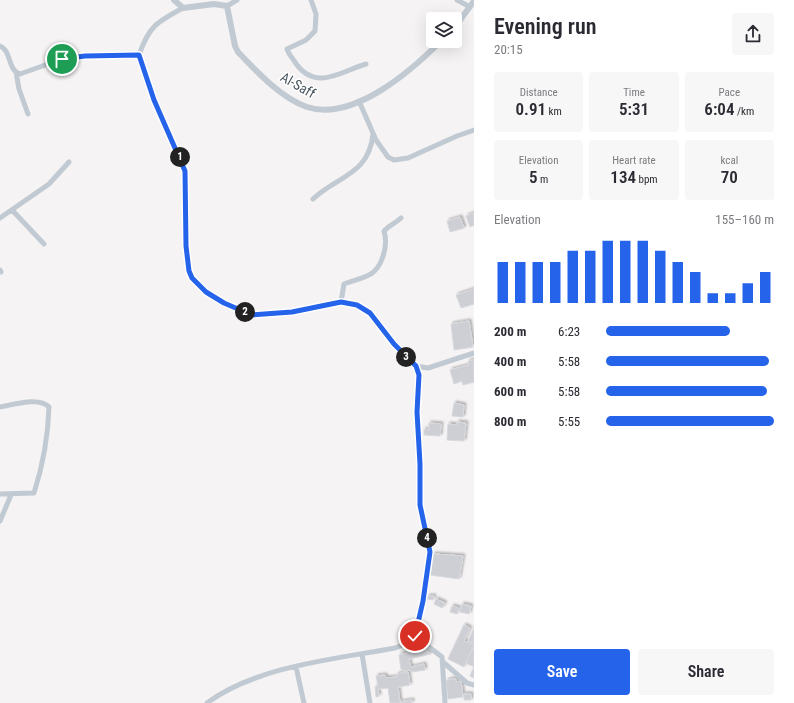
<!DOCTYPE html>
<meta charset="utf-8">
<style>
:root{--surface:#fff;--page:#f7f7f7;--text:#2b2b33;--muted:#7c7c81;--accent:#2563eb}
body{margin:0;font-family:"Roboto Condensed",sans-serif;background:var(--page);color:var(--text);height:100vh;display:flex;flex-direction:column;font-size:15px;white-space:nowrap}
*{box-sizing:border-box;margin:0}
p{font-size:13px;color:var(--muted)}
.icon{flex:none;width:22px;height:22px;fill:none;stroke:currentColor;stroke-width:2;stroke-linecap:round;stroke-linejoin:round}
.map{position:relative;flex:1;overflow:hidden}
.panel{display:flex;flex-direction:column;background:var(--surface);width:320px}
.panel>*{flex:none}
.buttons{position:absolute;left:426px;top:12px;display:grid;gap:8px}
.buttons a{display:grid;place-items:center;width:36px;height:36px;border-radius:4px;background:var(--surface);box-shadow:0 4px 16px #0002;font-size:20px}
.pin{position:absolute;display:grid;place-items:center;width:34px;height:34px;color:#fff;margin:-17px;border:2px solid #fff;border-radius:50%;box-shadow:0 1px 4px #0007}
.km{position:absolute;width:20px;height:20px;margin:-10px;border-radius:50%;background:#222;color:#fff;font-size:11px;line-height:20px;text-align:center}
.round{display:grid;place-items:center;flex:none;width:42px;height:42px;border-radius:4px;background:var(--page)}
.overview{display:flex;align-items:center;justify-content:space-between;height:68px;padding:0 20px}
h1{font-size:22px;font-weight:600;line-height:30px}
.metrics{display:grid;grid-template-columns:repeat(3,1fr);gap:6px;height:68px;padding:4px 20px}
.metrics div{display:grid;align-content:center;border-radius:4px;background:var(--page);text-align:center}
.metrics b{font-size:17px;font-weight:600}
.metrics small{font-size:11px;font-weight:400}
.metrics p{font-size:11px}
.chart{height:112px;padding:8px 20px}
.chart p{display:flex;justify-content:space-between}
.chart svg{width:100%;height:72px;margin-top:4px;stroke:var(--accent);stroke-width:6}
.primary-button{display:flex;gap:8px;margin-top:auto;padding:8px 20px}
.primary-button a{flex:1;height:46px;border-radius:4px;background:var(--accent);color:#fff;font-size:16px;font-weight:600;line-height:46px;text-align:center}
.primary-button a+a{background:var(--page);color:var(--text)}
ul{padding:0 20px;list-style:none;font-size:13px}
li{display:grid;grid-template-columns:64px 48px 1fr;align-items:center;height:30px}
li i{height:10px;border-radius:5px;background:var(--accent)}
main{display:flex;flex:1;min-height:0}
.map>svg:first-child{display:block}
.building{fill:#cdcfd5;stroke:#d7d9de;filter:url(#shadow)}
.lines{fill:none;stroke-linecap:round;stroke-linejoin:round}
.minor{stroke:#c1cad2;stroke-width:5}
.tertiary{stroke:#c1cad2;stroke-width:6}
.route-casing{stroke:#fff;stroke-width:8}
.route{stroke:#2563eb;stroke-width:5}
.labels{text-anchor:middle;stroke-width:3;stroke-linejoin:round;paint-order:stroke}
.street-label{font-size:14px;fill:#4a5661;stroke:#fff}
</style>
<main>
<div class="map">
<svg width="474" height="703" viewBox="0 0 474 703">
<defs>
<filter id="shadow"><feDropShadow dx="2" dy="-2" stdDeviation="1" flood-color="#0004"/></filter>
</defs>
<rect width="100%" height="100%" fill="#f5f3f3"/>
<path class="building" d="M474 213V225L470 227 466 216Z
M460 217 464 228 450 232 447 221Z
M474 289V304L461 308 456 295Z
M469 321 473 347 454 350 451 324Z
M474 360V382L463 385 462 381 454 384 450 370 469 365 468 361Z
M454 403 464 405 463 417 452 416Z
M457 422 466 423 464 441 447 440 448 424 457 425Z
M429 423 441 424 440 436 424 435V429L429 430Z
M433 554 463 556 459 579 430 575Z
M428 596H434L433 600 427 599Z
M436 599 445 603 442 608 434 604Z
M462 604 471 606 469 614 460 612Z
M452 606 459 608 457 614 450 612Z
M464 625 470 628 464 641 474 645 464 667 448 659Z
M474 628V643L468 641Z
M420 643 431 654 409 659 410 665 412 667 424 664 425 670 412 672 410 670 404 671 401 669 399 655 407 653 414 645Z
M474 646V678L470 676 474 667 466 663Z
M408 672 410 685 398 687 400 702 412 700V703H390L388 688 378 689 379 696 376 697 375 687 378 686 376 676 385 675 386 678 397 677V674Z
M451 679H456V682L461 681 463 697 448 699 446 681Z
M464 694H471V700H464Z"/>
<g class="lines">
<path class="minor" d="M311 0 316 14 315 31 306 40 287 49C289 55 294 60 297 65 317 91 342 71 366 64
M457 0 470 7
M227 6 237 0
M0 46C12 51 7 70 20 74L62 59 74 57 139 55C149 26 157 22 183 8
M139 55 154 99 183 164 186 179V245L189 271 192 278 206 291 224 303 252 315 293 312 341 302 357 305 370 313 394 344 416 366 428 368 474 353
M16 72 19 89 28 114
M359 101 376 140 388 157 394 160 408 158 457 136 474 130
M313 199C337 176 369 175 373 134
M12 210 44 244
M0 218 49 184 69 162
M0 270 1 272
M341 302 344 284C362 277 375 278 382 259 386 249 387 241 384 231 389 225 396 223 401 218
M0 407C13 405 39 396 49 407 48 437 43 465 34 493L0 494
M0 521 11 495
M415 636 442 657 445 703
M362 654 370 703
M443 662 467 683 474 685
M296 667 304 703
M207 703C257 666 335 659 395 648L408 643 415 636 423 601 430 552 420 505V464L417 412 419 375 416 366"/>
<path class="tertiary" d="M174 0 183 8 214 4 227 6 235 46 238 52C256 71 281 98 307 107 353 122 411 71 441 41
M455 27 474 1"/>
</g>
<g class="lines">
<g class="route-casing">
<path id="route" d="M62 59 85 56 139 55 154 100 185 171 186 246 189 271 192 278 206 292 224 303 252 315 292 312 341 302 357 305 370 313 394 344 416 366 419 375 417 412 420 464V505L430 552 423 601 415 636"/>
</g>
<use href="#route" class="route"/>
</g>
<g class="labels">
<g class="street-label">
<text transform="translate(298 85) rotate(30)" y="5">Al-Saff</text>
</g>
</g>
</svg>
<div class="buttons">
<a><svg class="icon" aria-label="layers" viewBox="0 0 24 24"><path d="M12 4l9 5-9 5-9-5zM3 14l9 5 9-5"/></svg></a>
</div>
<div class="pin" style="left:62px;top:59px;background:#1e9e55"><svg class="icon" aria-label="arrive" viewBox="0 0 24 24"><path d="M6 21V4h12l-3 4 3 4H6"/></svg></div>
<div class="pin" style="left:415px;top:636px;background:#d93025"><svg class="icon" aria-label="check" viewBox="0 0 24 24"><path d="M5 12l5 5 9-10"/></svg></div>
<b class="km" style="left:180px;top:157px">1</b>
<b class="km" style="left:245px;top:312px">2</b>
<b class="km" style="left:406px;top:357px">3</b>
<b class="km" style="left:427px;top:538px">4</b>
</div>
<section class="panel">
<div class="overview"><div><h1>Evening run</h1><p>20:15</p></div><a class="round"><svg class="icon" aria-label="share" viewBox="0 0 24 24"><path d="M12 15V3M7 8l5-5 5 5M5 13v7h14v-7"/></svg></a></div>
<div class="metrics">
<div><p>Distance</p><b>0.91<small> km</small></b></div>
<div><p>Time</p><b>5:31</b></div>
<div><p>Pace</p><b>6:04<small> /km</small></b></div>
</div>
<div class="metrics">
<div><p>Elevation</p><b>5<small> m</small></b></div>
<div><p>Heart rate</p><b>134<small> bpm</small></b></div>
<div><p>kcal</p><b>70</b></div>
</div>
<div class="chart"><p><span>Elevation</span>155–160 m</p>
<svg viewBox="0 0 160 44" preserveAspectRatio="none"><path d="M5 44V19M15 44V19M25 44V19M35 44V19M45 44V12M55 44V12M65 44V6M75 44V6M85 44V6M95 44V12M105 44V19M115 44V25M125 44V38M135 44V38M145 44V32M155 44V25"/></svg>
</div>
<ul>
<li><b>200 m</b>6:23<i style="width:74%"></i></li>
<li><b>400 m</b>5:58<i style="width:97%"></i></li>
<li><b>600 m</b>5:58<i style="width:96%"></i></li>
<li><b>800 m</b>5:55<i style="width:100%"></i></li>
</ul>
<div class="primary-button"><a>Save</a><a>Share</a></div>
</section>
</main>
